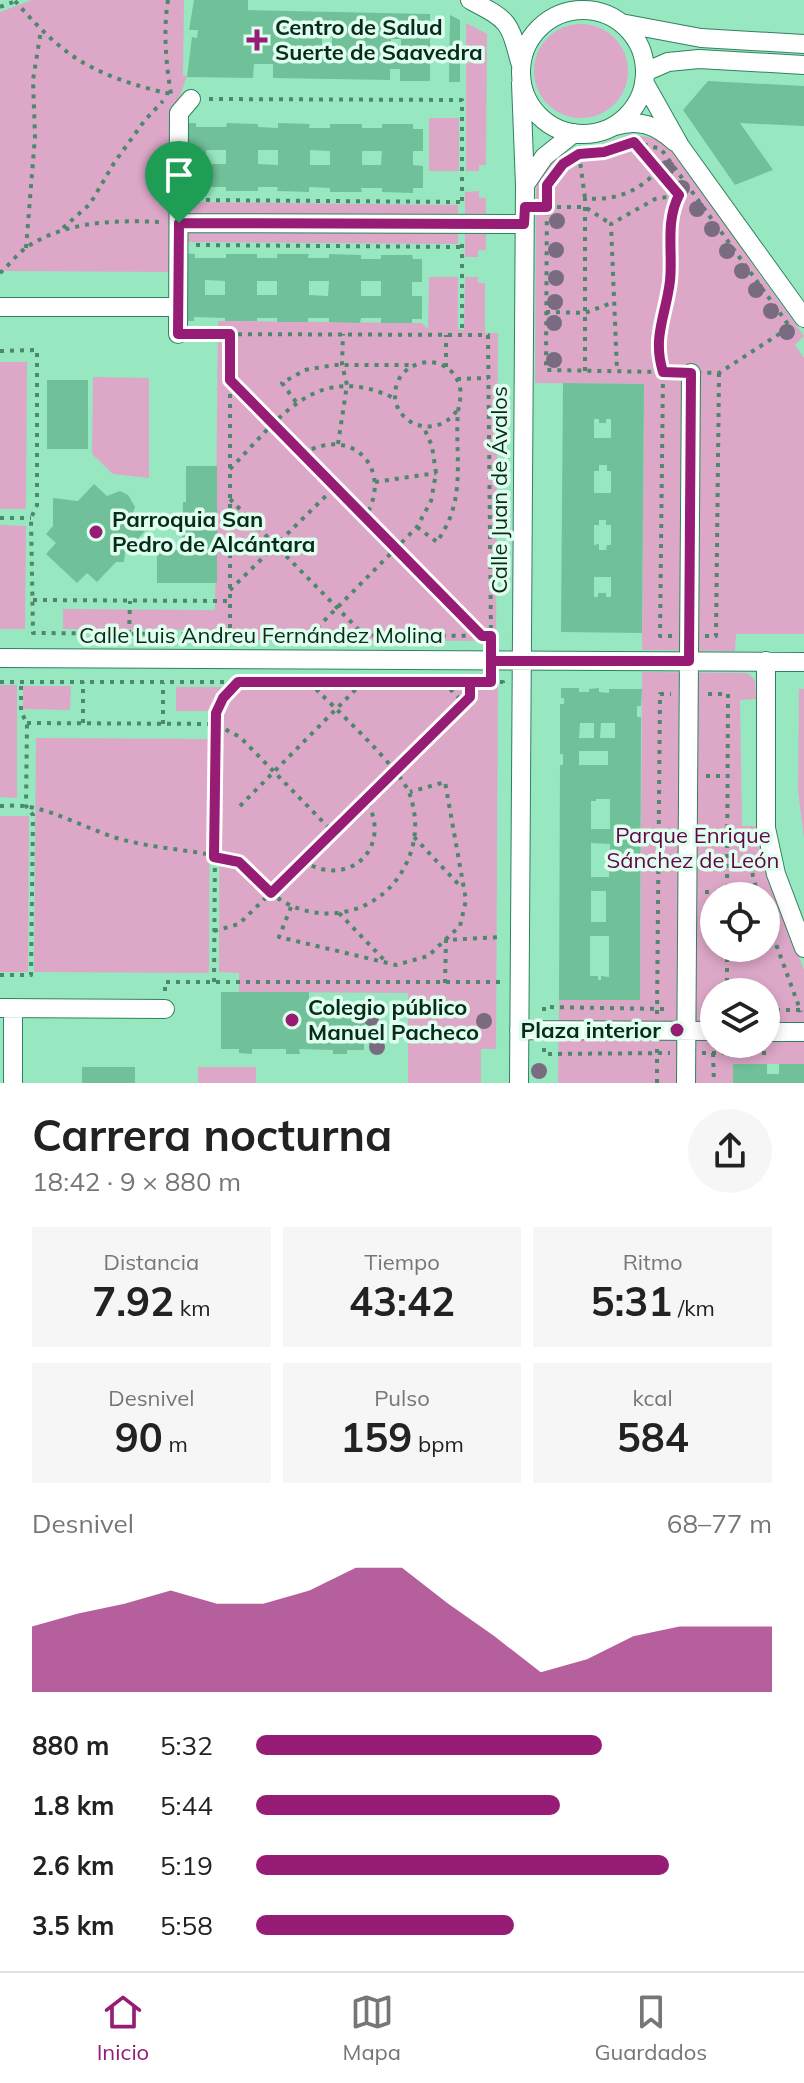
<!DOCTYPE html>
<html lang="es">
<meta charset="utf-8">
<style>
:root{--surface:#fff;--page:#f6f6f6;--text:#222;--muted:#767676;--line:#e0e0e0;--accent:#971c75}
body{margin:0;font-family:Mulish,sans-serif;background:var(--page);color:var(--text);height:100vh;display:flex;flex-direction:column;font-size:30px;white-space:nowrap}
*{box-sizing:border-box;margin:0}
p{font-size:26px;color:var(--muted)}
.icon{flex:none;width:44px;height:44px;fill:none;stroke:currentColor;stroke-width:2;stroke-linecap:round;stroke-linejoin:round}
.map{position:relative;height:1083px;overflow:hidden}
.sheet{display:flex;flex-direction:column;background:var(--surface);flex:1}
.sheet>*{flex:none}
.fabs{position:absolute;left:700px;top:882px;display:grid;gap:16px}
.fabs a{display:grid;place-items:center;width:80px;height:80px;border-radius:50%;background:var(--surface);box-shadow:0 4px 12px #0003;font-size:40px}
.pin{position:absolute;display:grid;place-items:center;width:68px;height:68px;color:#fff;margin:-82px -34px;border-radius:50% 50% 50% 0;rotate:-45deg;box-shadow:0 0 8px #0007}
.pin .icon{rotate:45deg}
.round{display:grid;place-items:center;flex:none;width:84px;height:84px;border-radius:42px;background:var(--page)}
.headline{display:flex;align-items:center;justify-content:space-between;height:136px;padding:0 32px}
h1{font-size:44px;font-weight:700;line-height:60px}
.figures{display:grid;grid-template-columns:repeat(3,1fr);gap:12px;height:136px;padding:8px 32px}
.figures div{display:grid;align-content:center;border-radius:0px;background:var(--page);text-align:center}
.figures b{font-size:40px;font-weight:700}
.figures small{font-size:22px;font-weight:400}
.figures p{font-size:22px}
.chart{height:224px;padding:16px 32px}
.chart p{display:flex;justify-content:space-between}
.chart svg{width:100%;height:144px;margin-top:8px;fill:var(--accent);opacity:.7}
ul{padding:0 32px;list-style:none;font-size:26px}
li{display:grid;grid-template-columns:128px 96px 1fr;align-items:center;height:60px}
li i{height:20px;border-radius:10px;background:var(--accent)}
.tabs{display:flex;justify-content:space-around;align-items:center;height:112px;border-top:2px solid var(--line);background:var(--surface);font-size:22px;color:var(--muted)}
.tabs a{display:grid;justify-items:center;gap:4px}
.tabs .current{color:var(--accent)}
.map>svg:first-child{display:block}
.green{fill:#dda7c8;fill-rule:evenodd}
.building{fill:#70c19a;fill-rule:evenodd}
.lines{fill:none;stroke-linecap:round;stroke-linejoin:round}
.street-casing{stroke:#2f825f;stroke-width:20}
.path{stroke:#4d876c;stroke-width:4;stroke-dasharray:4 6;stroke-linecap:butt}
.street{stroke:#fff;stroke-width:18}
.tree{fill:#7a6c80}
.route-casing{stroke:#fff;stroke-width:16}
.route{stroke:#971c75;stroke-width:10}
.poi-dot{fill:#971c75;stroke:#dffeed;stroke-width:3}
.labels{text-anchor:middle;stroke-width:7;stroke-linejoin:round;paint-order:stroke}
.poi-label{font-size:22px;font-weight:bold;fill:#072b1c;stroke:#dffeed;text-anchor:start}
.street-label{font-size:22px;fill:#072b1c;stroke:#dffeed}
.park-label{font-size:22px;fill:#63064b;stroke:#dffeed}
</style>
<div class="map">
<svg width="804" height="1083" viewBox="0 0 804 1083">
<rect width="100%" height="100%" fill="#97e8c0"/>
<path class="green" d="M32 0H184L183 76H187L174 113 173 272 0 271V12Z
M466 23 487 34 486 165H479V171H466Z
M534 71a47 47 0 1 1 94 0a47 47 0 1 1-94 0Z
M429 118H459V171H429Z
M631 134 658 139 672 151 804 336 795 345 804 358V634H736L735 651 642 650 644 384 535 383 536 189 541 173 560 153 599 145Z
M479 191V198H486V250H478V257H465V192Z
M181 202 458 205V244L180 242Z
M429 277H458V329L464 330 465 277H478V283H485V333H498L496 641 215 640V630L63 629V609L215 610 218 321 422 323 428 329Z
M0 362H27L26 509H0Z
M93 377 149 378V478L113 474 92 454Z
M0 525 26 526 25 629H0Z
M642 672 747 673 755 680 756 699 740 700 742 826H757L766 869 804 970V1064H734L733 1083H558L559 1000H640ZM714 896H766V948H714ZM714 992H766V1044H714Z
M241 678 498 679 496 1049H481V1083H408V993L239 992V973L219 972 220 711H176V687H240Z
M0 685H17V798L0 797Z
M23 686H71L70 710 23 709Z
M799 689H804V839L798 791Z
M36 738 210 739 209 973 34 972Z
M0 816H29L28 972H0Z
M198 1067H256V1083H198Z"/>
<path class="building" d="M194 0H248V10L430 14V81H400V69H390V80L273 78V64H254L253 78 187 77 192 37 197 38 198 30H189ZM322 37H332V55L322 54ZM391 39H401V56H391Z
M450 15 460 20V82H449Z
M708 81 804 86V126L740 123 773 170 735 185 683 110Z
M184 123H196V127H226L227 123 258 124V127L278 128V123L310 124 309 128H330V124H362V128H382V124H413V129H423V151H413V165L423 166V188H413V193L382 192V188H361L362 192H330V188L309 187V192L277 191 278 187H258V191H226V187H195V191H184ZM206 150H226V164H206ZM258 150H278V165L258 164ZM310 150 330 151V165H310ZM362 151H382L381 165H362Z
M183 253 195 254V258H226V254H257V258H277V254H309L308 258H329V254L361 255V259H381V255H412L413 259H422V282H412V296H422V319H412V323H381V318H361L360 323 329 322V318H308V322H277V318H257V321H225V318L194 317V321H183ZM205 280 225 281V295H205ZM257 281H277V295H257ZM309 281H329L328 296 309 295ZM361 281H381V296H361Z
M47 380H88V449H47Z
M563 383 644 384 642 633 561 632ZM594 419H599V423H606V419H611V438H594ZM599 465H607V471H611V493H594V471H599ZM599 520H606V525H611V545H607L606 550H599V544L594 545V525H599ZM594 577H611V597H606V593H598V597H594Z
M186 466H217V583H157V550H182L183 502H186Z
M94 484 107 496 120 491 128 495 135 507 131 518 145 531 125 553 124 562H116L97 582 87 573 77 583 46 554 56 543 46 534 53 526V498L78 501Z
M561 688H579V692H589V689L599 688V692L609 693V689H642L641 706H637V717H641L640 1000H559L560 765H563V754H560V704H564V698H561ZM580 723H594V738H579ZM601 723H615V738H600ZM579 751H608V765H579ZM596 799H610V829H591V801H596ZM591 843 610 844 609 877H591ZM591 891H606V922H591ZM590 936H609V977L601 976V980H598V976H590Z
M221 992H309V1010L365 1011 364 1050H347V1054H333V1050L299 1049 300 1054H286V1049H252V1054L239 1053V1049H221Z
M733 1064H767V1074H779V1064H804V1083H733Z
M82 1067H135V1083H82Z"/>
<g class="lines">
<g class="street-casing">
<path id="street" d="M470 0C508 20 509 20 520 62
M521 72a62 62 0 1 1 124 0a62 62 0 1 1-124 0Z
M621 23 701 38 804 44
M645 72 668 62 699 59 804 65
M644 82 680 146 804 318
M615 126C639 118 657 126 675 142
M525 185 544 157 574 133
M179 223 524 224
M0 307H178
M178 334 179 113 191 99
M0 658 804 662
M766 661V828L776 874 804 948
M0 1008 165 1009
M13 1008V1083
M519 1030 714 1031
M766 1032H804
M519 1083 525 185 521 83
M686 1083 691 373"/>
</g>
<path class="path" d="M168 0C163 31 166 64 171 94
M15 1C32 20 49 39 70 54 97 74 138 87 171 94
M0 7 16 1
M209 99 462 100V207
M634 142 661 149 790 327 719 373 546 370 547 185 563 164 579 154 604 152Z
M636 144 658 170
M579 154 585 198
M196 200 462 202
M547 207H585L611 224
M63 228 90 204 114 163 145 120 163 101
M462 244V334
M196 245 462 247
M26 248 35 137 33 80 41 30
M0 273C9 265 17 254 27 247 66 221 115 220 160 222
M546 312 585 313 614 302
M198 334 488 335 491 636
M230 334V635
M0 351 37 350V505L31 518 33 633 491 636
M446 367V335
M585 371V198C613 202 640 191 658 170L679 195 655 199 611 224 617 371
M457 379 488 378
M230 380 482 636
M296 402 282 383 305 370 334 365H412
M338 444 347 385 342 365 343 334
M303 454C351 424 395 469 365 517
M230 469C281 417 316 360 396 399
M375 482 436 473
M230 499 363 634
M0 518H31
M417 527 437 542C442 534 448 524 451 515 463 482 455 445 458 412 459 403 462 396 460 388 457 373 445 363 430 362 418 362 405 368 399 379 380 417 433 447 458 409
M230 590 335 487
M33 600 230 601
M129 634 130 601
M310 635 417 527 431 501 436 473 432 446 424 428
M672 636H660L663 372C653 340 664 318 669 286 672 269 670 253 670 236 670 216 678 199 682 181
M705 636H716L719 373
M0 682H503V685
M443 682 464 703
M708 694H728L727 896
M27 723 215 724 240 737 333 832
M83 723V682
M163 724V683
M706 776H728
M0 806C8 806 17 805 24 806 56 810 96 834 128 841 164 850 201 850 236 861 249 865 260 884 271 893 315 929 380 916 405 866 417 843 418 819 410 795 401 768 332 706 309 682
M240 806 363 682
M414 837 462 888
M728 841 744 840 758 896
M303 861C349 890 394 847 366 800
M705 892H757
M291 907 279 937 396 965 428 956 460 926 466 900 445 782 410 792
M339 913 387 963
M766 917 801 1012
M214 931 239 924 470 697V682
M0 975H31L33 815 26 806 27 723 21 712V682
M214 982 216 713 223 698 236 683
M445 983 446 940 502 937
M165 991V982H501
M727 992V948
M704 1009H714
M766 1010H800
M544 1011V1007L667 1009
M657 1014 660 694H671
M544 1048V1054L670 1053
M702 1053H770
M713 1053 714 1083
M657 1083V1047"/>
<use href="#street" class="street"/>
</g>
<g class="tree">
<circle cx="667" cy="168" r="8"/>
<circle cx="682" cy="188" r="8"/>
<circle cx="697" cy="209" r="8"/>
<circle cx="557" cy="221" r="8"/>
<circle cx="712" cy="229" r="8"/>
<circle cx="556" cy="250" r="8"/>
<circle cx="727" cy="251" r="8"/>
<circle cx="742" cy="271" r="8"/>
<circle cx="556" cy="278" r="8"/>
<circle cx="756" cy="290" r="8"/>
<circle cx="555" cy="302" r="8"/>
<circle cx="771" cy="311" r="8"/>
<circle cx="554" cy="323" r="8"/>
<circle cx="787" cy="332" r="8"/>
<circle cx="554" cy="360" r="8"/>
<circle cx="371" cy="1018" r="8"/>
<circle cx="484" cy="1021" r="8"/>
<circle cx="377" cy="1047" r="8"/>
<circle cx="539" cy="1071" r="8"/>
</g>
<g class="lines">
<g class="route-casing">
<path id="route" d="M179 223 178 334H230V380L482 636H491V682H470V697L271 893 239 862 214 857 216 713 223 698 238 682H491V661H689L691 373 663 372C652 337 666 315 670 281 673 252 665 222 679 195L634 142 604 152 579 154 563 164 547 185V207H525L524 224 179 223"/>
</g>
<use href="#route" class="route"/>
</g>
<g class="poi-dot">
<path d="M253 28h8v8h8v8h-8v8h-8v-8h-8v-8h8z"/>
<circle cx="96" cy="532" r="8"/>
<circle cx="292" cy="1020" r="8"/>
<circle cx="677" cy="1030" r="8"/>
</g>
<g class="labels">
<g class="poi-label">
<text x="275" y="35">Centro de Salud<tspan x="275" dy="25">Suerte de Saavedra</tspan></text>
<text x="112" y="527">Parroquia San<tspan x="112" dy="25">Pedro de Alcántara</tspan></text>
<text x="308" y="1015">Colegio público<tspan x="308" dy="25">Manuel Pacheco</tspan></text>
<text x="661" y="1038" text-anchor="end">Plaza interior</text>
</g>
<g class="street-label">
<text transform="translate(499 490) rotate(-90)" y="8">Calle Juan de Ávalos</text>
<text x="261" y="643">Calle Luis Andreu Fernández Molina</text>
</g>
<g class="park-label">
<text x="693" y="843">Parque Enrique<tspan x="693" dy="25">Sánchez de León</tspan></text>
</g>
</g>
</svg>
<div class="fabs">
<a><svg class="icon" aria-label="locate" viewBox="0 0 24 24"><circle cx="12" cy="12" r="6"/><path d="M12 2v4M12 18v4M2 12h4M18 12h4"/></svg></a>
<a><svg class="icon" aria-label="layers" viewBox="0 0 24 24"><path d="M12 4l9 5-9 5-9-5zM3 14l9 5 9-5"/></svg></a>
</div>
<div class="pin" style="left:179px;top:223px;background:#1e9e55"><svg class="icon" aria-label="arrive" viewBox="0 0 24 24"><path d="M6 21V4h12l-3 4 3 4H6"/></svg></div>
</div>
<section class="sheet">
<div class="headline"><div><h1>Carrera nocturna</h1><p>18:42 · 9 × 880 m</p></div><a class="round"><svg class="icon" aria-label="share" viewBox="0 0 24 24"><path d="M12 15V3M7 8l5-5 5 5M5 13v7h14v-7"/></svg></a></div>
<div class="figures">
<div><p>Distancia</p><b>7.92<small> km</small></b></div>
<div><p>Tiempo</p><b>43:42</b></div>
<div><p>Ritmo</p><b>5:31<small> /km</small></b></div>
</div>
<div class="figures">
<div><p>Desnivel</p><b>90<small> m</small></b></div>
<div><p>Pulso</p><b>159<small> bpm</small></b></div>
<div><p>kcal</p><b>584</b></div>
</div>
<div class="chart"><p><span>Desnivel</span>68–77 m</p>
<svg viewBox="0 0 160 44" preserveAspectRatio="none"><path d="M0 44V24L10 20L20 17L30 13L40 17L50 17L60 13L70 6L80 6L90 17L100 27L110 38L120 34L130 27L140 24L150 24L160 24V44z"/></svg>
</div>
<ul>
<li><b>880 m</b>5:32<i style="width:67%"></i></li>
<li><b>1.8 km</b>5:44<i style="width:59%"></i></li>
<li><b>2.6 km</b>5:19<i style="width:80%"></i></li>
<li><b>3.5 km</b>5:58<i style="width:50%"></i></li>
</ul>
</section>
<nav class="tabs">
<a class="current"><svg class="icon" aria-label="home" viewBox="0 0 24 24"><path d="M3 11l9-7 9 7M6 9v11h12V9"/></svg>Inicio</a>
<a><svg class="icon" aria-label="map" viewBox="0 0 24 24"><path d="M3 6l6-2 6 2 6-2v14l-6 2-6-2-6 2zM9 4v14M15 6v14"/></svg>Mapa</a>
<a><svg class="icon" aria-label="saved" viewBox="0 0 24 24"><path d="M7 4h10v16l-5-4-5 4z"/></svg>Guardados</a>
</nav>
